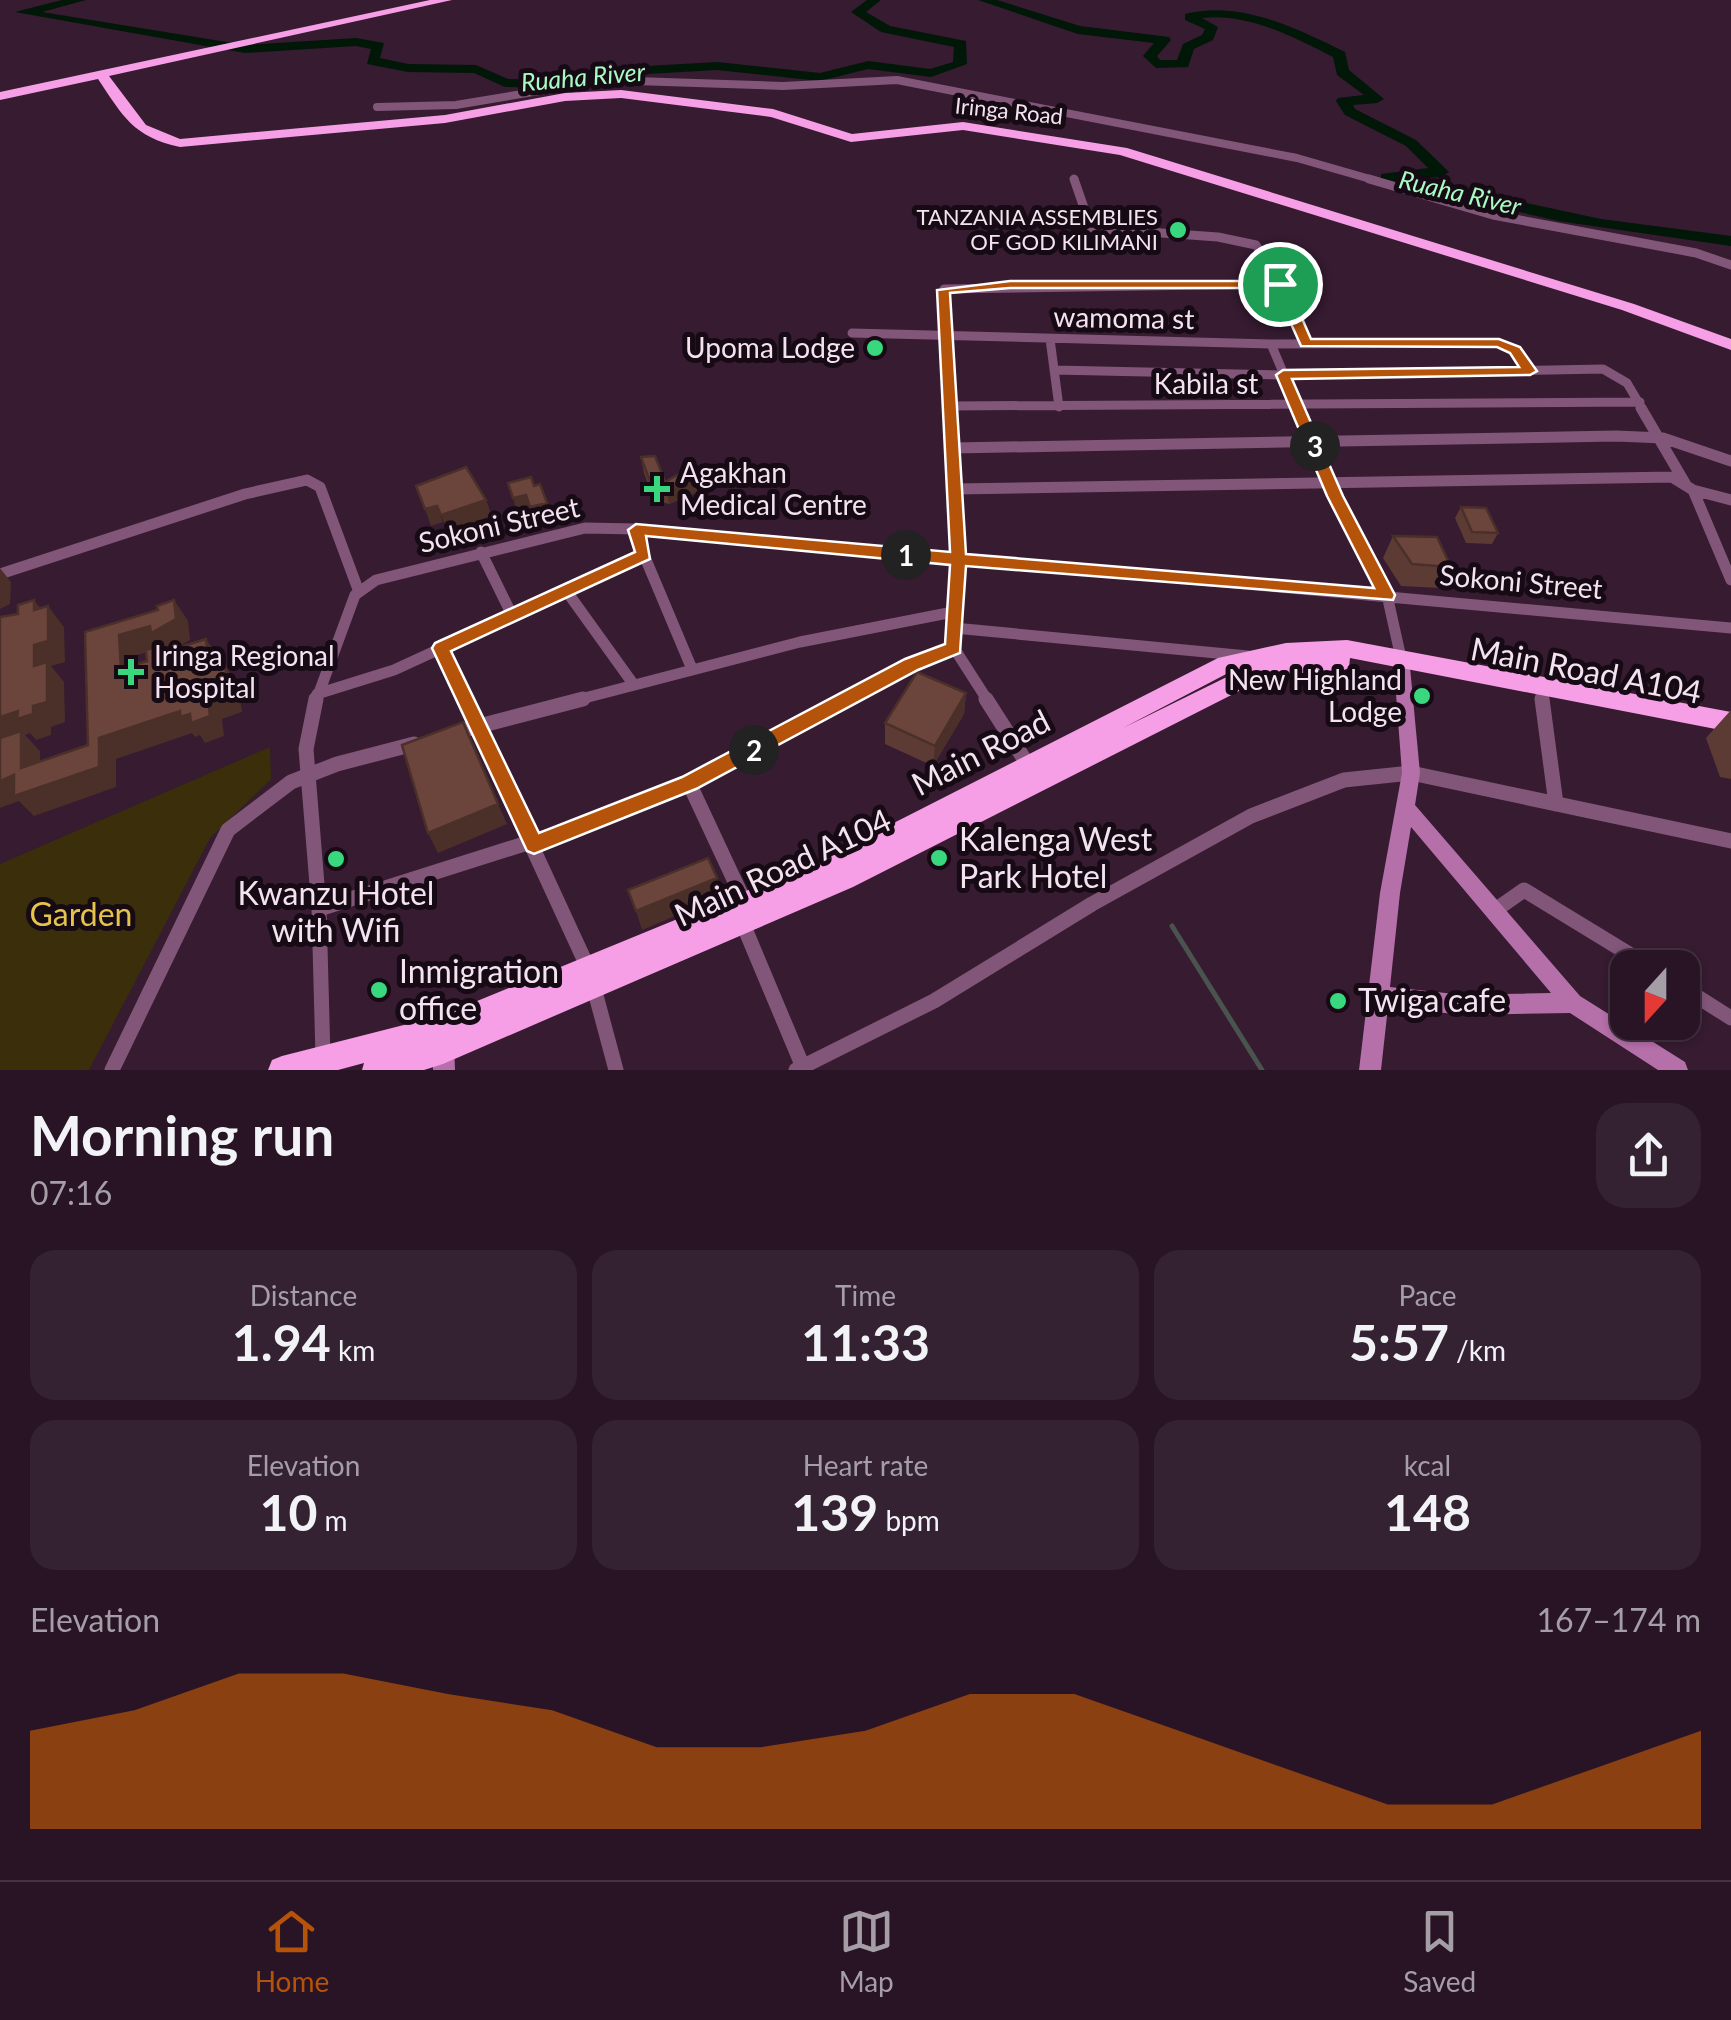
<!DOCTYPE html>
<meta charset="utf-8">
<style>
:root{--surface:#281425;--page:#342132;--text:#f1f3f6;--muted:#a59ea7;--line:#443342;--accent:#b45309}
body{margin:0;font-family:Lato,sans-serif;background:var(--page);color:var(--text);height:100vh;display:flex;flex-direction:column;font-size:38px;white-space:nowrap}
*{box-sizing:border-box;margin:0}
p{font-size:32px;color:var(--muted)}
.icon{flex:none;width:55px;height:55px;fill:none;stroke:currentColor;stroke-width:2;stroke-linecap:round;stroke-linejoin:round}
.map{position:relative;height:1070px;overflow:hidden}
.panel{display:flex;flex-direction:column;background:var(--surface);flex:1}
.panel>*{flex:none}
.needle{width:65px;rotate:201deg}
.buttons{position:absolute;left:1610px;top:950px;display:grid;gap:20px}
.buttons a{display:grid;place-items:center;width:90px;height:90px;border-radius:20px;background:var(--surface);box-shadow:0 2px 8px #0004,0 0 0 2px var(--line);font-size:50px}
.pin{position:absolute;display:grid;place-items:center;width:85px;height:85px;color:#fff;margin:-42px;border:5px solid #fff;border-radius:50%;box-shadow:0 2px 10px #0007}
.km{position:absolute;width:50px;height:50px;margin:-25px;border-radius:50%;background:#222;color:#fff;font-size:28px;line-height:50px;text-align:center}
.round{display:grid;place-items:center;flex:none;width:105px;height:105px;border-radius:30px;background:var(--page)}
.summary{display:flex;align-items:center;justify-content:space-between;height:170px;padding:0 30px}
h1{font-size:55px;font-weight:700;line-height:75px}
.figures{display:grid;grid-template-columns:repeat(3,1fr);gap:15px;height:170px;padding:10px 30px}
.figures div{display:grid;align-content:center;border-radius:25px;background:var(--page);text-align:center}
.figures b{font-size:50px;font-weight:700}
.figures small{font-size:28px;font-weight:400}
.figures p{font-size:28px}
.chart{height:280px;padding:20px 30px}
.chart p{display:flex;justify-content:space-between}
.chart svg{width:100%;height:180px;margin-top:10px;fill:var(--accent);opacity:.7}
.tab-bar{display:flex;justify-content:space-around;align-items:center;height:140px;border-top:2px solid var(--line);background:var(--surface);font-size:28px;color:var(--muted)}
.tab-bar a{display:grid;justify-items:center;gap:5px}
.tab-bar .current{color:var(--accent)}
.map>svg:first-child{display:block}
.green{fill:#3a2f0a}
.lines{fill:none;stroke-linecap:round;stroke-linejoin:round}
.stream{stroke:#4a544e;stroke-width:5}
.river{fill:#011708;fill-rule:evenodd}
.street-far3{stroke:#825679;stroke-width:8}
.street-far2{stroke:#825679;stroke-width:9}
.street-far1{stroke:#825679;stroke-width:11}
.street{stroke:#825679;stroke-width:15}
.secondary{fill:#b56fa9;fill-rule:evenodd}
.highway{fill:#f69fe6;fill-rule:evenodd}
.wall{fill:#5c3b34}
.shaded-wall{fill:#4b302a}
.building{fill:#6b453c;stroke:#4b302a;stroke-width:2.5}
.route{fill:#b45309;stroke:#fff;stroke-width:2.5;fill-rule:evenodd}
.poi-dot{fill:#39d87f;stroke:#160a14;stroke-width:4}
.labels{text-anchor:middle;stroke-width:10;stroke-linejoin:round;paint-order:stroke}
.far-street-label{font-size:22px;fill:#f4e2f0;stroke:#160a14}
.far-poi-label{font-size:22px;fill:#f4e2f0;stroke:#160a14;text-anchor:end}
.far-water-label{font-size:25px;font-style:italic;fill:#a8fbc2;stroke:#160a14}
.street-label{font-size:28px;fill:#f4e2f0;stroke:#160a14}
.poi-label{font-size:28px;fill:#f4e2f0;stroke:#160a14;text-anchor:end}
.near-street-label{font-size:32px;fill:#f4e2f0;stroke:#160a14}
.near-poi-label{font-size:32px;fill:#f4e2f0;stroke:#160a14;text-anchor:start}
.near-park-label{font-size:32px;fill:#e5c44c;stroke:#160a14}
</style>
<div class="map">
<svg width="1731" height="1070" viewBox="0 0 1731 1070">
<rect width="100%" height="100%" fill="#361b31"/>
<path class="green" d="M270 747 271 779 210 838 89 1070H0V864Z"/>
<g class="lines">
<path class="stream" d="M1172 926 1262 1070"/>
<path class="river" d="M62 0H86L42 12 245 45 356 38 384 43 380 58 408 64 476 65 508 79 546 80 594 69 717 62 820 73 868 61 930 69 953 62 954 47 881 32 851 12 867 0H881L866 12 890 26 966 41 967 64 931 77 868 69 820 81 717 70 594 77 546 88 505 87 474 73 408 72 367 64 371 49 356 46 245 53 15 12Z
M978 0H997L1080 26 1169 37 1171 40 1157 56 1160 60H1177L1183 44 1202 35 1205 29 1185 20V14C1241 0 1295 28 1345 52L1349 70 1384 99 1377 103 1353 105 1355 109 1416 140 1449 172 1441 177 1415 179 1601 219 1731 236V246L1558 221 1381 180V174L1428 168 1406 146 1345 115 1336 101 1338 98 1364 95 1337 75 1333 57C1294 37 1248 13 1202 18L1218 27 1213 40 1194 49 1188 67 1156 68 1143 56 1154 43 1078 34Z"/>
<path class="street-far3" d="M377 107 456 105 605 80 783 86 897 80 1297 158 1377 181"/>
<path class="street-far2" d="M1074 179 1091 228 1218 237 1256 245 1280 284 1306 343
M1369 179 1493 215 1696 253 1731 265
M852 333 1271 344 1499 343 1515 350 1530 371
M1050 339 1059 407
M1271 344 1299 410
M1054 370 1283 375 1603 369 1627 383 1643 410
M952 406 1640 402
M951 410 944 289 1280 284"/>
<path class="street-far1" d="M951 408 955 489
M1298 408 1335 495 1387 595 1401 658
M1641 408 1685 483
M954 448 1616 436 1663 438 1731 461
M1693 490 1731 500
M481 552 511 613
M644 555 692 669
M0 574 245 494 307 480 320 487 359 592
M565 589 634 685
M954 628 1248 656
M441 648 466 701
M317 694 394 670 644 555 636 529
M1541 694 1542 701
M316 701 355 595 376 580 585 528 636 529 1731 628
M573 701 800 642 953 612
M839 701 954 648
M988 701 954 648 955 489 1672 477 1693 490 1731 580"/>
<path class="street" d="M316 699 306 749 319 909 323 1057
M464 699 589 970
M986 699 1028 765
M1542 699 1556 804
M456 732 583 699
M689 783 745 903
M319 909 603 819 727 764 843 699
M1494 911 1524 890 1652 968
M743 924 803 1067
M1682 987 1731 1018
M594 988 616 1070
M112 1070 228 830 291 782 337 764 414 744
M796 1070 934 1001 1092 904 1251 816 1344 780 1411 773 1731 841"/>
<path class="secondary" d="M1402 660 1408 662 1410 667 1420 773 1415 805 1580 996 1685 1062 1688 1070H1658L1570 1013 1464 1015 1388 1007 1381 1070H1359L1380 893 1402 773 1394 667 1396 662ZM1411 827 1551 993 1464 995 1390 987 1400 893Z
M443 1032 451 1035 454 1043 455 1070H433L432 1043 435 1035Z"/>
<path class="highway" d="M430 0H452L109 76 146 125 180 139 445 115 565 93 621 90 773 109 852 134 963 122 1127 148 1634 304 1731 339V350L1622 310 1120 155 963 130 851 142 771 117 621 98 565 101 445 123 180 147C133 137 123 116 98 79L0 100V92Z
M1347 640 1731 712V732L1350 658 1349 668 1341 671 1282 675 1259 681 853 887 443 1064 424 1070H362L364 1063 338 1070H268L272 1060 282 1056 443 1015 819 861 1218 658 1286 643ZM1245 668 1123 728 1232 671Z"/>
</g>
<path class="wall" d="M641 457 665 482 698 492 669 504 654 500 644 473Z
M1461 507 1498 533 1492 544 1466 543 1455 518Z
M1393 536 1451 567 1440 588 1401 586 1383 558Z
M966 693 964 714 933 766 885 744V723Z
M1731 710V779L1720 777 1706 738Z"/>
<path class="shaded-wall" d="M696 476 698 492 669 504 666 488Z
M526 495 529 505 516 509 513 498Z
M486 500 492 516 447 531 441 515Z
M547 503 550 513 533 518 530 507Z
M437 506 443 522 431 526 425 509Z
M0 568 11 582 10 604 0 609Z
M34 600 48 618V606L64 627 65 662 51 666 64 682 65 722 51 727V735L36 740 30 733 25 735 40 751V787L99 738 208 699 225 665 238 686 242 712 222 719 224 736 205 743 200 735 195 737 192 733 116 759V787L34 816 19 801 0 808V717L34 666Z
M174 600 188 621 190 640 166 654 161 647 159 648 172 667 158 654V649L134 656 137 690 121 669 119 635Z
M206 639 220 660 223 691 209 670Z
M966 693 964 714 933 766 935 746Z
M498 804 507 824 438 853 428 833Z
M717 878 720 897 642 930 636 911Z"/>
<path class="building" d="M655 456 665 482 688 469 696 476 666 488 651 484 641 457Z
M466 467 486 500 441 515 437 506 425 509 416 486Z
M531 477 534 486 540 484 547 503 530 507 526 495 513 498 508 483Z
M1461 507 1486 508 1498 533 1472 532Z
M1393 536 1437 537 1451 567 1412 564Z
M34 600V610L48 606V641L34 645V666L47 662V702L33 706V714L17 719 18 711 0 717V617L18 614V605Z
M174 600 176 619 151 633 150 626 119 635 121 669 147 661 146 650 158 646V654L206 639 209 670 225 665 229 692 208 699 210 716 191 723 190 714 180 717V711L99 738V767L14 796V775L0 781V738L21 731V768L88 745 85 632 158 610 157 606Z
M917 672 966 693 935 746 885 723Z
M463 722 498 804 428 833 402 745Z
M708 858 717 878 636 911 628 890Z"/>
<path class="route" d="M1010 281H1280L1287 284 1311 339H1499L1520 347 1537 371 1530 375 1292 379 1343 496 1395 595 1393 600 966 566 960 653 918 670 696 789 534 854 527 851 432 648 435 643 635 552 628 530 636 524 950 552 937 290ZM1010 288H1275L1301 346 1497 347 1510 353 1519 367 1283 370 1276 375 1327 496 1374 588 966 554 950 293ZM646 536 950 565 945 644 905 659 682 777 539 833 451 651 650 559Z"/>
<g class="poi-dot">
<circle cx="1178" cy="230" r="10"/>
<circle cx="875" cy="348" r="10"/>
<path d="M652 474h10v10h10v10h-10v10h-10v-10h-10v-10h10z"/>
<path d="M126 657h10v10h10v10h-10v10h-10v-10h-10v-10h10z"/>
<circle cx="1422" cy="696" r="10"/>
<circle cx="939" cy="858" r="10"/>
<circle cx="336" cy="859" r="10"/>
<circle cx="379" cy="990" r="10"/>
<circle cx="1338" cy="1001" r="10"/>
</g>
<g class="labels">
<g class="far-street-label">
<text transform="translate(1009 111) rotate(6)" y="8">Iringa Road</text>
</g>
<g class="far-poi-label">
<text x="1158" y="225">TANZANIA ASSEMBLIES<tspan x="1158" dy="25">OF GOD KILIMANI</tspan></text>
</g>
<g class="far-water-label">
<text transform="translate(583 77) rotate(-5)" y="9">Ruaha River</text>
<text transform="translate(1460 193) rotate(13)" y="9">Ruaha River</text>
</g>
<g class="street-label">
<text transform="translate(1124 318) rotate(1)" y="10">wamoma st</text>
<text x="1206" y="394">Kabila st</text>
<text transform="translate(499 525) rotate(-13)" y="10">Sokoni Street</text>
<text transform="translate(1521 582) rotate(5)" y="10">Sokoni Street</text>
</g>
<g class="poi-label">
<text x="855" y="358">Upoma Lodge</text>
<text x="680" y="483" text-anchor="start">Agakhan<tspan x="680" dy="32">Medical Centre</tspan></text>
<text x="154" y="666" text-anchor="start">Iringa Regional<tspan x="154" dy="32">Hospital</tspan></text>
<text x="1402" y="690">New Highland<tspan x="1402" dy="32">Lodge</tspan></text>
</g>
<g class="near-street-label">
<text transform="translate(1586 671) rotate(11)" y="11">Main Road A104</text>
<text transform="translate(981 753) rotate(-27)" y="11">Main Road</text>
<text transform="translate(783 868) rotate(-25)" y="11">Main Road A104</text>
</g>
<g class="near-poi-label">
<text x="959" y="851">Kalenga West<tspan x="959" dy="37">Park Hotel</tspan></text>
<text x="336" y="905" text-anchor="middle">Kwanzu Hotel<tspan x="336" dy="37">with Wifi</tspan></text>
<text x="399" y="983">Inmigration<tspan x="399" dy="37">office</tspan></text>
<text x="1358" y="1012">Twiga cafe</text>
</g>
<g class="near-park-label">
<text x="81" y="926">Garden</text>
</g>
</g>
</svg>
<div class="buttons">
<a><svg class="needle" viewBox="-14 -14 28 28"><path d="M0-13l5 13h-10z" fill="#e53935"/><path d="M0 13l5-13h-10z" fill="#a59ea7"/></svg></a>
</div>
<div class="pin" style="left:1280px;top:284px;background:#1e9e55"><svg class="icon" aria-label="arrive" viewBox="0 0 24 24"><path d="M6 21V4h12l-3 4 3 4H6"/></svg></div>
<b class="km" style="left:906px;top:555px">1</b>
<b class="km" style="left:754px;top:750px">2</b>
<b class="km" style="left:1315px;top:446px">3</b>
</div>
<section class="panel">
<div class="summary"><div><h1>Morning run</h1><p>07:16</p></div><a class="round"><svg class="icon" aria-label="share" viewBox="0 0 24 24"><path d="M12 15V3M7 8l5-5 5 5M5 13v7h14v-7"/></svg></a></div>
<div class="figures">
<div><p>Distance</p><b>1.94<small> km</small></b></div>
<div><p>Time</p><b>11:33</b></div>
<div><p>Pace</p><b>5:57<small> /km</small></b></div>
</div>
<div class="figures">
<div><p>Elevation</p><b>10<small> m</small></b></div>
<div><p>Heart rate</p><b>139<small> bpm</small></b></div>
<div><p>kcal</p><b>148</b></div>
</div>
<div class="chart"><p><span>Elevation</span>167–174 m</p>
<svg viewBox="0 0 160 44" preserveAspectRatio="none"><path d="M0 44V20L10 15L20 6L30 6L40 11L50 15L60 24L70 24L80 20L90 11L100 11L110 20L120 29L130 38L140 38L150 29L160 20V44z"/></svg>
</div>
</section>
<nav class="tab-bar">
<a class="current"><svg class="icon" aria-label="home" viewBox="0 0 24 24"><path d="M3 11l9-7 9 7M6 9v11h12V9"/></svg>Home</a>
<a><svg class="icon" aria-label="map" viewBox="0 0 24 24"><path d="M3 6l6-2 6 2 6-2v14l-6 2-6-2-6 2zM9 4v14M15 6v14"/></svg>Map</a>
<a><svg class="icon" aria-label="saved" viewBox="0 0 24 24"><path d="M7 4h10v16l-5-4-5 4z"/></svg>Saved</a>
</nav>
